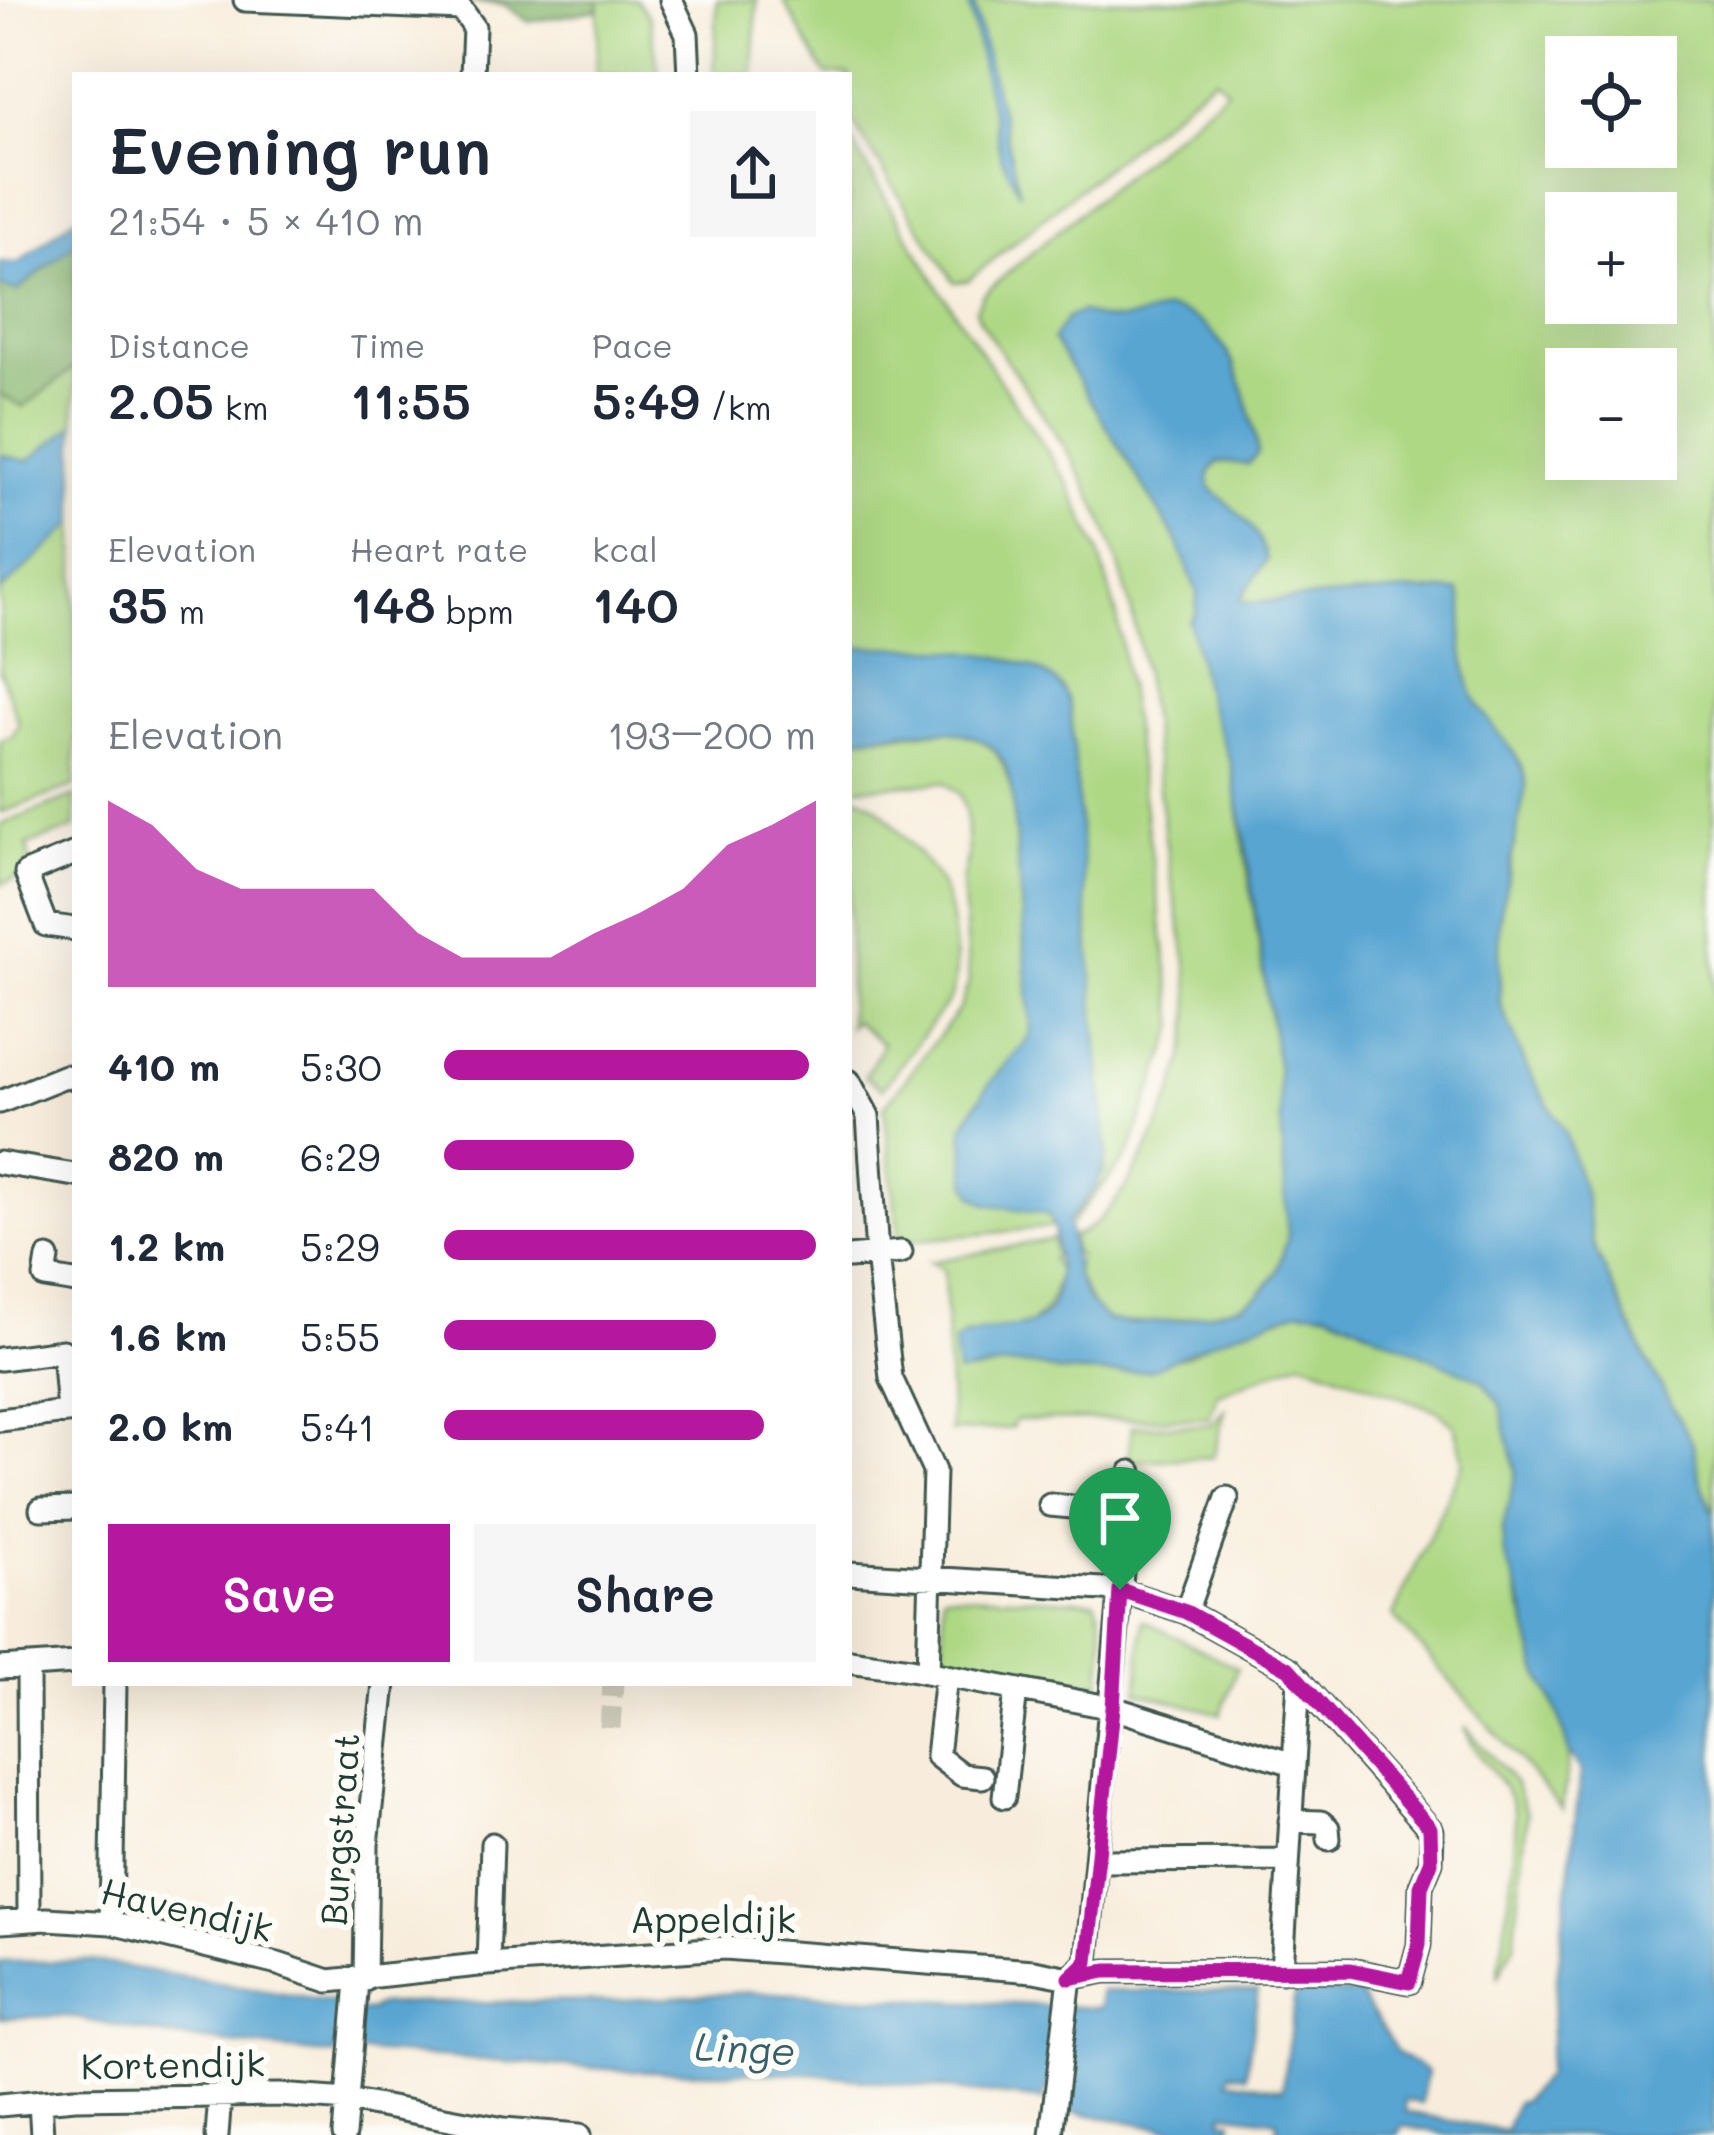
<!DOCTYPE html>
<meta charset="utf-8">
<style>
:root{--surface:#fff;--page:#f6f6f7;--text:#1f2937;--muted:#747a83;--accent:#b5179e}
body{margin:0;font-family:Mali,sans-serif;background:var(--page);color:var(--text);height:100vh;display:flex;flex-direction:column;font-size:45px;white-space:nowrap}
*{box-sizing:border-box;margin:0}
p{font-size:39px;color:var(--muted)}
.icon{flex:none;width:66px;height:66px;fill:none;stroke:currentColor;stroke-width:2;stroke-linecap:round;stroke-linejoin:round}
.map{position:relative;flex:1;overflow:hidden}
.panel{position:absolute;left:72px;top:72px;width:780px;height:1614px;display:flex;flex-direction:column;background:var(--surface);border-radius:0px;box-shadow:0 12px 48px #0002}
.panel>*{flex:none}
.controls{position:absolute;left:1545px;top:36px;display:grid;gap:24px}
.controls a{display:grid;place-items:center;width:132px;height:132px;border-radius:0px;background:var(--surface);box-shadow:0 12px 48px #0002;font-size:60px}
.pin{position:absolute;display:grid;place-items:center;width:102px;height:102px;color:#fff;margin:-123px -51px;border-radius:50% 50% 50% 0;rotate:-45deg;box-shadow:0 0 12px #0007}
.pin .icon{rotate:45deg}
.round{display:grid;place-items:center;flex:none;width:126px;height:126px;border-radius:0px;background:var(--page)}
.overview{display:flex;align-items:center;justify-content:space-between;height:204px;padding:0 36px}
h1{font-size:66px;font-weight:600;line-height:90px}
.stats{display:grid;grid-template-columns:repeat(3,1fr);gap:18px;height:204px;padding:12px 36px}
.stats div{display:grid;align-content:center}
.stats b{font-size:51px;font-weight:600}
.stats small{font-size:33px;font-weight:400}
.stats p{font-size:33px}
.chart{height:336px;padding:24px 36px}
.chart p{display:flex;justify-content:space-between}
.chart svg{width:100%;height:216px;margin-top:12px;fill:var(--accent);opacity:.7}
.action{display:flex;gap:24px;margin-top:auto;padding:24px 36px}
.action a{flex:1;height:138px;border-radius:0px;background:var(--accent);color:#fff;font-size:48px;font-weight:600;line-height:138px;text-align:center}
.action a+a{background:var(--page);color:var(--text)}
ul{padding:0 36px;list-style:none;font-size:39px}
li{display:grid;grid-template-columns:192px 144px 1fr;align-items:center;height:90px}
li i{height:30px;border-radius:15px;background:var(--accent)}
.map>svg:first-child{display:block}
.green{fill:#aed884;stroke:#668a5c;stroke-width:3;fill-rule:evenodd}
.forest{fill:#8ab872;stroke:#547a53;stroke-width:3}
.water{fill:#59a5d2;stroke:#3c7183;stroke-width:3}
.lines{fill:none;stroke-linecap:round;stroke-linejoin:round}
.minor-tunnel{stroke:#cdcaba;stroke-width:21;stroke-dasharray:21 10;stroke-linecap:butt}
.minor-casing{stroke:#40574d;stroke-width:27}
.minor{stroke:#fff;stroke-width:21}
.route-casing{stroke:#fff;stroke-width:24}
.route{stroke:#b5179e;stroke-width:15}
.labels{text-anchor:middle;stroke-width:12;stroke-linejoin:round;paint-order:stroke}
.street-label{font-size:36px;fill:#1f3d34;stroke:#fdfcf7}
.water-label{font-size:39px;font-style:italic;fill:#33616b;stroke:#fdfcf7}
</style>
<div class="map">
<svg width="1714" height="2135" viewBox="0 0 1714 2135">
<rect width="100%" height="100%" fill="#fdfcf7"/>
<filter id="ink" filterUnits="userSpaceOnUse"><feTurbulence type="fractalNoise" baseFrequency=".00833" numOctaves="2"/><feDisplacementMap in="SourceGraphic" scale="24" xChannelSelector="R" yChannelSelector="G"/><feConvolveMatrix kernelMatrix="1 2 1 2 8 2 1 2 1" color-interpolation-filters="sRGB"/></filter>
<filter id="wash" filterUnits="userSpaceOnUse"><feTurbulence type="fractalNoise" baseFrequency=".004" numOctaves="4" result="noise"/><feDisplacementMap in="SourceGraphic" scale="48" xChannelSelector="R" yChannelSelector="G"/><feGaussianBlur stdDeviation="2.7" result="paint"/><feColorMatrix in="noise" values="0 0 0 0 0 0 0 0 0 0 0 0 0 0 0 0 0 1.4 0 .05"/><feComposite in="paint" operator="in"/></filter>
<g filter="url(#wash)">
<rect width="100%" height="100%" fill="#f8eddc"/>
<path class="green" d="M599 0H637L650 19 659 75H596Z
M717 0H757L753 75H714Z
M783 0H1714V1516L1701 1482 1693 1444 1647 1361 1593 1245 1586 1199 1565 1132 1528 1070 1500 1003 1499 921 1526 785C1522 748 1488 729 1474 696 1467 680 1463 657 1462 639 1462 622 1466 608 1459 592L1409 591 1246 603 1239 598 1267 560C1257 524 1235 512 1210 487L1209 473 1218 462 1248 464 1258 454 1252 421 1234 363 1168 309 1124 323 1106 322 1114 439 1177 541 1197 592 1207 700 1231 763 1278 1071 1288 1237 1276 1274 1257 1296 1230 1310 1156 1323 1112 1322 1097 1313 1076 1275 1079 1255 1074 1254 1072 1237C1126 1220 1184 1083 1189 1030 1195 972 1176 915 1168 859 1152 745 1147 628 1103 521 1073 449 1022 386 980 321L976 309 982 296 1010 271 1227 90 1215 77 967 281 954 282 849 116V75H826ZM1566 57H1656V147H1566ZM1566 213H1656V303H1566ZM1566 369H1656V459H1566Z
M849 137 940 290 1068 483 1098 550 1117 616 1176 1025 1129 1154 1071 1224 1105 1170 1073 743 985 653 849 647Z
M75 367V425L28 461 0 455V394L24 407Z
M75 523V786L0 813V740L12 736 19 724 0 671V592Z
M950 731C993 738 1002 754 1012 794L1031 1027C1022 1073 961 1087 965 1149 966 1167 966 1181 974 1196L1042 1211 1053 1222 1051 1227 899 1242 884 1107 960 1008 969 982 962 882 968 855 966 812 960 794 944 782 849 788V738Z
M854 795C872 799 886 815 897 829 935 873 949 883 954 943 956 963 958 980 950 999L882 1089 865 1076 883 1044 854 1021 849 1027V796Z
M75 796V828L27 845 30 861 19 878 0 884V825Z
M1053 1239 1055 1257 1051 1259 1058 1272C1049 1333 1017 1330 964 1334L971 1373 1002 1366 1033 1365 1059 1372 1112 1374 1186 1356 1214 1340 1299 1310 1327 1311 1482 1381 1500 1403 1516 1471 1502 1532 1538 1670 1558 1713 1569 1753 1562 1809 1393 1616 1464 1461 1455 1426 1438 1411 1302 1360 1218 1394 1209 1418 1015 1420 1012 1428 951 1432 944 1270 930 1262Z
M1225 1410 1213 1457 1138 1461 1127 1469 1132 1426 1210 1425Z
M943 1594 1095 1601C1106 1624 1105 1658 1100 1684L979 1668 944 1659Z
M1143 1620 1237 1668 1221 1714 1138 1692Z
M1465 1726 1514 1782 1527 1814 1514 1944 1498 1978C1502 1942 1522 1837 1513 1807 1504 1777 1475 1760 1465 1726Z"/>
<path class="forest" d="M427 0H599L598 10 529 22 503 4Z
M75 243V367L24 407 0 394V286L17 291Z"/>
<path class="water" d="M968 0H973L1020 193 1001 157Z
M75 217V243L17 291 0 286V262L19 263Z
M1168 309C1231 318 1249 399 1258 453L1248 464 1218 462 1209 473 1210 487C1235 512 1258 524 1267 560L1240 599 1247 603 1409 591H1459C1466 607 1462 622 1462 639 1463 656 1467 679 1474 696 1488 729 1522 748 1526 786L1499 921 1500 1003 1528 1070 1565 1132 1586 1199 1593 1245 1647 1361 1693 1444 1701 1482 1714 1516V2135H1450L1403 2126 1397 2135H1276L1278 2120 1224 2113 1223 2120 1232 2121 1230 2135H1203L1063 2110 1065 2090 1046 2088 1043 2100 809 2073 635 2071 337 2050 334 2055 177 2038 65 2016 0 2018V1962L92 1961 336 2003 338 2011H370L379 2005 415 2003 608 2001 750 1992 1100 2008 1101 1991H1258L1246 2075 1230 2073 1228 2080 1282 2089 1296 1990 1359 1994 1398 2053 1427 2072 1421 2103 1404 2100 1406 2112 1505 2131 1515 2103 1523 2101 1546 2075 1581 1771 1569 1753 1558 1713 1538 1670 1523 1603 1504 1552 1502 1532 1516 1471 1500 1404 1482 1381 1327 1311 1299 1310 1215 1340 1150 1370 1112 1374 1059 1372 1033 1365 1002 1366 957 1374 954 1342C998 1313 1064 1353 1057 1260 1055 1245 1056 1228 1048 1214L987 1204 974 1196 967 1182 963 1127 988 1085 1029 1038 1031 1027 1012 794C1009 782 1008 767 1001 758 973 714 892 735 849 738V647C898 647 1043 643 1066 696 1072 708 1071 729 1073 743L1107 1156 1097 1186 1068 1221 1076 1275 1088 1301 1107 1320 1130 1324 1181 1320 1244 1304 1261 1293 1276 1275 1288 1237 1278 1071 1245 839 1231 763 1207 700 1189 621 1196 613 1197 592 1177 541 1053 339 1067 318 1081 312C1118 327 1130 319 1168 309Z
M75 425V523L0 592V455L28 461Z"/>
</g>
<g filter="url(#ink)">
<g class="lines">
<path class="minor-tunnel" d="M610 1728 613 1683"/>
<g class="minor-casing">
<path id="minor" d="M245 0 461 9 474 27 472 75
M671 0 687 34 689 75
M75 853 26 873 46 925 75 929
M849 1081 868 1116 877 1255 891 1378 934 1471 928 1672
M0 1102 65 1076 75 1078
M0 1163 75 1175
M849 1257 901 1252
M48 1258 45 1277 75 1282
M0 1359 63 1351 68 1412
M0 1420 75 1411
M1050 1505 1103 1510 1109 1517 1127 1519
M41 1509 75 1508
M1186 1612 1227 1498
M849 1661 910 1669 1113 1708 1293 1764
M28 1667 29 1920
M0 1668 75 1663
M946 1676 937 1756 962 1775 982 1777
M1004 1797 1016 1690
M1290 1821 1321 1822 1328 1828 1329 1839
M1098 1861 1288 1860
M0 1922 47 1919 111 1923 278 1964 329 1981 488 1964 725 1948 1034 1971 1070 1978 1105 1971 1350 1970 1409 1982 1419 1945 1421 1886 1431 1862 1432 1831 1289 1669 1186 1612 1119 1590 849 1573
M111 1923 115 1683
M488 1964 492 1844
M1282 1971 1299 1679
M1070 1977 1087 1962 1131 1472
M365 1980 367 1845 384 1683
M40 2101 42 2135
M0 2105 75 2098 279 2095 348 2100 504 2129 580 2135
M217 2135 220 2096
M344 2135 357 1981
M1051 2135 1070 1978"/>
</g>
<use href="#minor" class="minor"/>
</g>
</g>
<g class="lines" filter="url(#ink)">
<g class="route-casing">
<path id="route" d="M1120 1590 1186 1612 1289 1669 1430 1828 1431 1862 1421 1886 1419 1945 1409 1982 1350 1970 1105 1971 1070 1978 1087 1962 1113 1708Z"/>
</g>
<use href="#route" class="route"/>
</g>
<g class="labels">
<g class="street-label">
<text transform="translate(340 1829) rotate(-86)" y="13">Burgstraat</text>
<text transform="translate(187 1910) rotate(13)" y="13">Havendijk</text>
<text x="713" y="1933">Appeldijk</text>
<text transform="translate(173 2065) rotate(-1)" y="13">Kortendijk</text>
</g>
<g class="water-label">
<text transform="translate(745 2049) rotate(3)" y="14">Linge</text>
</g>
</g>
</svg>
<div class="controls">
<a><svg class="icon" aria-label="locate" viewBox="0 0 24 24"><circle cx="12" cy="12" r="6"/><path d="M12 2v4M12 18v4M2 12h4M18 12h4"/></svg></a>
<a>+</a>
<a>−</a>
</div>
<div class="pin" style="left:1120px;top:1590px;background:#1e9e55"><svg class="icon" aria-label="arrive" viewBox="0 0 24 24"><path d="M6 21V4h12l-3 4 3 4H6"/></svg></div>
<section class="panel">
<div class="overview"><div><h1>Evening run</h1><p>21:54 · 5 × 410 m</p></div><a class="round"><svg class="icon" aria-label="share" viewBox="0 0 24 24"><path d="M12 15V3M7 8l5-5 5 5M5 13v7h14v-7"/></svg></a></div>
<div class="stats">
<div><p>Distance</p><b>2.05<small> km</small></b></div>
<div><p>Time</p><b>11:55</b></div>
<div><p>Pace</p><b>5:49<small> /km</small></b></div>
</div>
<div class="stats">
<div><p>Elevation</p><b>35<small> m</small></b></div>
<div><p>Heart rate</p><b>148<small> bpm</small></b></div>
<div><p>kcal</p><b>140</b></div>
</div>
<div class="chart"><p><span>Elevation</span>193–200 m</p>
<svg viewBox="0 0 160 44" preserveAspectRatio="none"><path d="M0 44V6L10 11L20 20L30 24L40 24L50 24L60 24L70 33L80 38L90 38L100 38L110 33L120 29L130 24L140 15L150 11L160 6V44z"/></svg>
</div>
<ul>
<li><b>410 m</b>5:30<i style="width:98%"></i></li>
<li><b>820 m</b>6:29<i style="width:51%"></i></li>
<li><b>1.2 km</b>5:29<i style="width:100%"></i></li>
<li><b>1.6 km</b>5:55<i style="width:73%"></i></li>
<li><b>2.0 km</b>5:41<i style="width:86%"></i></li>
</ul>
<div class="action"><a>Save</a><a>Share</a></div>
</section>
</div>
